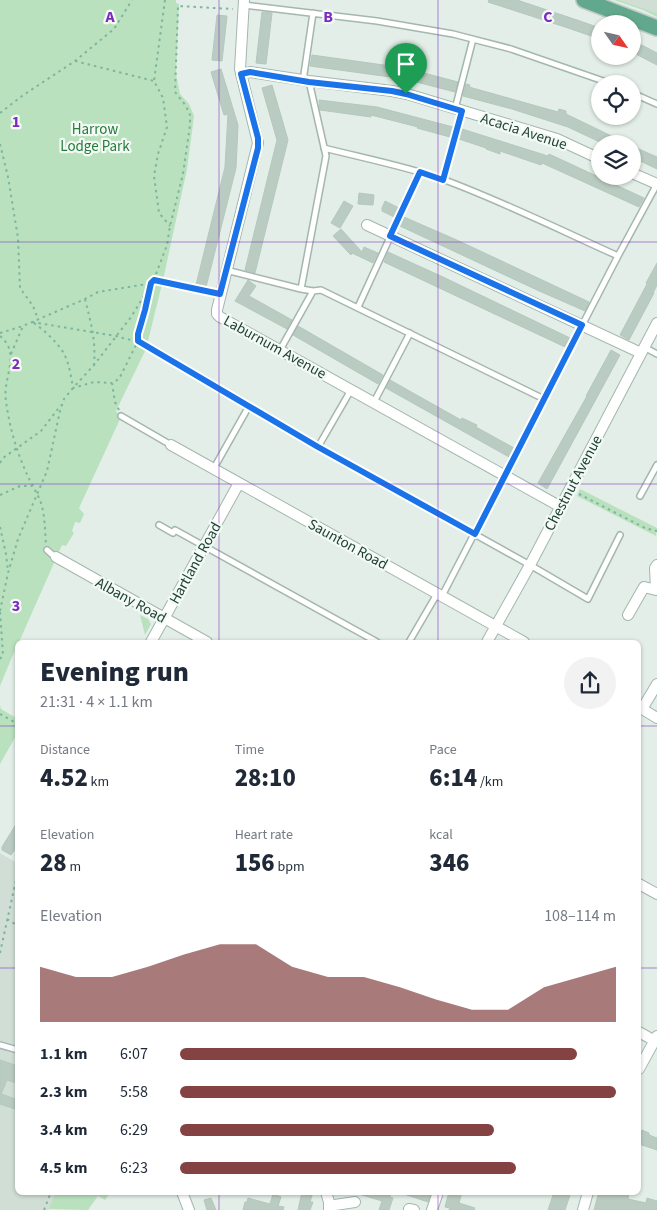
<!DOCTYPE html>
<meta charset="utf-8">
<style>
:root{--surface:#fff;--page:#f2f2f3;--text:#1f2937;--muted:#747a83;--accent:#844342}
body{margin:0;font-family:"Source Sans 3",sans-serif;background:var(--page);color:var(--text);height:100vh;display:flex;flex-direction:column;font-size:19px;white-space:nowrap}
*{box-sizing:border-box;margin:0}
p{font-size:16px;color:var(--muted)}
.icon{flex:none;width:28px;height:28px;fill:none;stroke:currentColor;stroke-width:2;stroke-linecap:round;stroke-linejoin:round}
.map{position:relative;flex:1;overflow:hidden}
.panel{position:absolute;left:15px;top:640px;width:626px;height:555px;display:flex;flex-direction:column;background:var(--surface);border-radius:8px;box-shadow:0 1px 4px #0004}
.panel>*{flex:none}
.needle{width:32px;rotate:124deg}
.tools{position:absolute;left:591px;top:15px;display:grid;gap:10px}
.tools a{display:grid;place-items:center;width:50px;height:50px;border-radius:50%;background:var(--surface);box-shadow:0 1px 4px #0004;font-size:25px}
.pin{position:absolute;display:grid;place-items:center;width:42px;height:42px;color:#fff;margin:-51px -21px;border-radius:50% 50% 50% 0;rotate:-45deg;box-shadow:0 0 5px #0007}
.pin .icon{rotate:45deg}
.round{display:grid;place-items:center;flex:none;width:52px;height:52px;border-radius:26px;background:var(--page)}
.summary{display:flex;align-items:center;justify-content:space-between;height:85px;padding:0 25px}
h1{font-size:28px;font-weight:800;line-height:38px}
.figures{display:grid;grid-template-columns:repeat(3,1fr);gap:8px;height:85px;padding:5px 25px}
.figures div{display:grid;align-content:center}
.figures b{font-size:25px;font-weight:800}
.figures small{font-size:14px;font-weight:400}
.figures p{font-size:14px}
.chart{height:140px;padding:10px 25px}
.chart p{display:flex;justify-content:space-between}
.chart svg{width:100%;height:90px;margin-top:5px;fill:var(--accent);opacity:.7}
ul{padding:0 25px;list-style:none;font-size:16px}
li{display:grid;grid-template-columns:80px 60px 1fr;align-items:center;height:38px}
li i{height:12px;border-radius:6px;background:var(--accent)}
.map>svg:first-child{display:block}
.built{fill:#d0ded6}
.green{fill:#b9e1be}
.building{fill:#baccc2;stroke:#b4c8bd}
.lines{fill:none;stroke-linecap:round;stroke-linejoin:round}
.lane-casing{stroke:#a4b7ae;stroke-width:8}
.street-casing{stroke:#a4b7ae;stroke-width:12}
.primary-casing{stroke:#c1cac6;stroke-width:18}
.path{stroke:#7fb59d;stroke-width:2;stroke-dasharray:2.5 4;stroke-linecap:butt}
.lane{stroke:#fff;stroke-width:5}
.street{stroke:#fff;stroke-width:10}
.primary{stroke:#62a88c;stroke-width:15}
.route-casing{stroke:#fff;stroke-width:10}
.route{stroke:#1a73e8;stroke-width:6}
.grid{fill:none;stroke:#7b2cbf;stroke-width:1;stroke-opacity:0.55}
.labels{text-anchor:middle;stroke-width:4.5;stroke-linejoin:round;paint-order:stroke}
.park-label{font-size:15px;fill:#257d3b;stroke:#f3faf6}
.street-label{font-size:15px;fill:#204134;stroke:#f3faf6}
.grid-label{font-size:16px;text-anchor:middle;font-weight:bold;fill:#7b2cbf;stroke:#f3faf6;stroke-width:4.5;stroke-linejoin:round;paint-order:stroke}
</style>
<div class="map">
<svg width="657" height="1210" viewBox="0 0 657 1210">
<rect width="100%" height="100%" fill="#e2eee7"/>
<path class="built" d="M620 0H657V13Z
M0 853 17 863 18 1192 56 1193 49 1210H0Z"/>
<path class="green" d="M0 0H176V3L179 4 176 74 180 94 189 104 194 116 187 169 163 280 146 349 116 411 121 417 79 508 84 514 80 523 75 522 72 531 74 533 66 546 62 545 19 642H18L17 645 0 686Z
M614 0H620L657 13V17L643 10Z
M580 489 657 528 656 536 577 496Z
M140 615 148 619 151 624 145 635Z
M0 705 1 709 18 719 17 734 0 764Z
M56 1192H110V1193L105 1200 98 1196 88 1210 49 1209Z"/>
<path class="building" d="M489 0H517L577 20 600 28V39L568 28 488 2Z
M262 12 272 13 266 64 256 63Z
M217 15 227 16 222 61 212 60Z
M632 40 657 53V65L632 52Z
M312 55 405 68 458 82 455 92 405 79 310 66Z
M221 69 238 125 236 168 206 287 196 285 225 167 228 114 224 115 211 72Z
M466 84 470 85 469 87 558 112 559 109 566 111V114L628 144H604L568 127 512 109 463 96Z
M272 85 288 140 255 273 245 270 277 140 262 88Z
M319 100 377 107 453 127 450 137 417 128 418 127 371 115V117L320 110Z
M462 129 548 156 549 154 644 198 639 207 542 163 541 165 500 151V154L486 149V148L459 139Z
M632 146 657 157V169L632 157Z
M359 193 374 195 373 205 358 204Z
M344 201 353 206 340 228 331 223Z
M385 201 399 208 394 217 382 211V208Z
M404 217 459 241 589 302 585 311 537 290 400 226Z
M341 229 362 252 364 247 378 253 373 263 352 253 351 255 333 236Z
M388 252 443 277 570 338 565 347 384 262Z
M657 263V285L653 293H654L629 340 620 335 647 284 646 283Z
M248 280 256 286 249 296 292 320 287 329 235 301Z
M298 326 383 375 378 384 293 335Z
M611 350 620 355 547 489 538 483 587 396H586Z
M390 380 461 420 462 418 477 425 476 427 514 448 509 457 386 388Z
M18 821V845L11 855 2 850V847Z
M0 1060 18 1066V1078L16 1083 7 1080 1 1094 18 1100V1110L0 1104Z
M642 1130 649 1133V1135L657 1138V1150L639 1144V1140Z
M302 1192H313L310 1202H313L310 1210H298Z
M360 1192H385L390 1194V1197L393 1198 389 1210H379L382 1201 359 1194Z
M405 1192H431L428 1202 404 1194Z
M449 1192H462L459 1203 475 1208 474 1210H449L450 1208 445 1207Z
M554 1192H571L565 1210H548Z
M600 1192 617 1196 618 1192H625L629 1193 628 1199 646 1203 647 1198 657 1201V1210H594L598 1195 599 1196Z
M273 1194 281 1197 278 1206 284 1207 283 1210H243L245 1202H247L248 1198 270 1204Z
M211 1198 216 1210H207L204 1200Z"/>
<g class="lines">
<g class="lane-casing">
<path id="lane" d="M244 5 377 21 453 34 511 49 612 84
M303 81 313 13
M309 81 326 156 301 289 313 291 321 290 544 399
M632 93 657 104
M455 109 473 39
M324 148C363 158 404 166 442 179 502 201 560 230 618 256
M443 180 462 111
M226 270 301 289
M154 281 220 294
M358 307 420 172
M644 347 657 354
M153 349 318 447 530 565 588 599 620 535
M280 350 313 291
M374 402 410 333
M121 416 171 445
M318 447 351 390
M214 468 249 406
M640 496 657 465
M159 525 173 533 175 530 377 642
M47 550 55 557
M442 596 618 256 657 184
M409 642 437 594
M0 1045 18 1050"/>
</g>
<g class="street-casing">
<path id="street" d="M244 0 240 69 258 143 217 310V314L220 317 561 507
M241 74 250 72 309 81 392 91 407 94 557 139 600 159
M632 173 657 184
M367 225 641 353
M171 445 524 642
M56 557 207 642
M657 565 655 568 656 590H657
M628 615 644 587 656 590
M151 642 239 483
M487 642 530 565 657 323
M639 707 657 718
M642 709 657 684
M639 884 657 894
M639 1032 655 1041
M639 1069 657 1036
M182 1192 189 1210
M326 1192 329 1202V1210
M330 1208 335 1205 355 1202
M409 1209 414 1210
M432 1210 437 1195
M583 1210 588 1192"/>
</g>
<g class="primary-casing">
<path id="primary" d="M584 0 657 28"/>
</g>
<path class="path" d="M165 0 154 81 163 98 167 127 158 154 154 176 159 213 170 226
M75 61 154 81
M0 113 22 96 75 61 114 29 132 0
M0 144 8 177 18 238 20 288 33 306 38 319
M156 274 167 245 170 226 183 174 190 125V115L186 106 175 92 178 6 233 9
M85 299C91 324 96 339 94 365
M32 322 116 336C127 340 137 340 147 346
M34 323C45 331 56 341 63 352 69 362 71 376 73 388L94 382 112 383
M0 333 23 326
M0 336C22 354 2 378 6 401 9 425 16 450 26 472 30 482 37 492 41 503 45 516 45 530 46 545
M11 354 23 326 85 299 98 292 147 284
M119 410 115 402 112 383 119 379 138 341V334L145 310 151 286
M0 463 3 458 41 431 61 405
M579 494 645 528 657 531
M0 495 20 486H32
M0 527 6 554 8 571
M0 611 8 573 18 539 47 471 60 411 64 399 73 388 94 365 131 317 150 286
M0 659 3 655 0 611
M0 714 18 724
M7 919 18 926
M0 953 18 871
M44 1210 51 1192"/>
<use href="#lane" class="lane"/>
<use href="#street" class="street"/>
<use href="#primary" class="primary"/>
</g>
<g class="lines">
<g class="route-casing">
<path id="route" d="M250 72 309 82 392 91 406 94 462 111 443 180 420 172 390 236 582 325 475 534 318 447 138 341V334L145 310 151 283 154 280 220 294 258 148V138L241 74Z"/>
</g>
<use href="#route" class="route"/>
</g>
<path class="grid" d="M219 0V642M438 0V642M0 242H657M0 484H657M0 726H18M639 726H657M0 968H18M639 968H657M219 1192V1210M438 1192V1210"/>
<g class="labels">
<g class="park-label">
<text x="95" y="134">Harrow<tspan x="95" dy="17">Lodge Park</tspan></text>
</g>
<g class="street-label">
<text transform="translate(524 131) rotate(18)" y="5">Acacia Avenue</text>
<text transform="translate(275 347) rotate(29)" y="5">Laburnum Avenue</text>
<text transform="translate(573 483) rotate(-62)" y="5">Chestnut Avenue</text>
<text transform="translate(348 544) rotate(29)" y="5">Saunton Road</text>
<text transform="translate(195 563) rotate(-61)" y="5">Hartland Road</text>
<text transform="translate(131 600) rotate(29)" y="5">Albany Road</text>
</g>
</g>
<g class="grid-label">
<text x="110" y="22">A</text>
<text x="328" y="22">B</text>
<text x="548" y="22">C</text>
<text x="16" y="127">1</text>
<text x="16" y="369">2</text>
<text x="16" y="611">3</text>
</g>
</svg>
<div class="tools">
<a><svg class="needle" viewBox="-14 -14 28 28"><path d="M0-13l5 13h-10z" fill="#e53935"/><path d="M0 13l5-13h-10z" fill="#747a83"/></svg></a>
<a><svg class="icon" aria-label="locate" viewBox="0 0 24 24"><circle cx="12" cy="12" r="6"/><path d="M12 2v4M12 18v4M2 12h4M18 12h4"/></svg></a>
<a><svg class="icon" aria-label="layers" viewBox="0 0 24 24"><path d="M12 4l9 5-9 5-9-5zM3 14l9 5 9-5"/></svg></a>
</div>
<div class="pin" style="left:406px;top:94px;background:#1e9e55"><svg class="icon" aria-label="arrive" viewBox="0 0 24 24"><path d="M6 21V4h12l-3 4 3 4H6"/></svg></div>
<section class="panel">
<div class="summary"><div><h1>Evening run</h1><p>21:31 · 4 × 1.1 km</p></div><a class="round"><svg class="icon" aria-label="share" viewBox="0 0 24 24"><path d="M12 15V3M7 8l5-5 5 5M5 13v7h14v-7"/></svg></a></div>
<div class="figures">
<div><p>Distance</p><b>4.52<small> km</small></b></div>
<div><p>Time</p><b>28:10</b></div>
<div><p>Pace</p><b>6:14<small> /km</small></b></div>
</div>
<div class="figures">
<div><p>Elevation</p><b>28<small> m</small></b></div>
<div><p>Heart rate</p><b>156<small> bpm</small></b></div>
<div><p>kcal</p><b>346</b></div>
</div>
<div class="chart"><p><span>Elevation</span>108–114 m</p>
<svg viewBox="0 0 160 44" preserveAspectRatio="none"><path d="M0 44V17L10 22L20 22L30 17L40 11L50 6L60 6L70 17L80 22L90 22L100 27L110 33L120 38L130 38L140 27L150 22L160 17V44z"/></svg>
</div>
<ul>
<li><b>1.1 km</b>6:07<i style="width:91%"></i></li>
<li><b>2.3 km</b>5:58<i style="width:100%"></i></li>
<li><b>3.4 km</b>6:29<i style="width:72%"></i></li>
<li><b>4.5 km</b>6:23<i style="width:77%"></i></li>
</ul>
</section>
</div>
